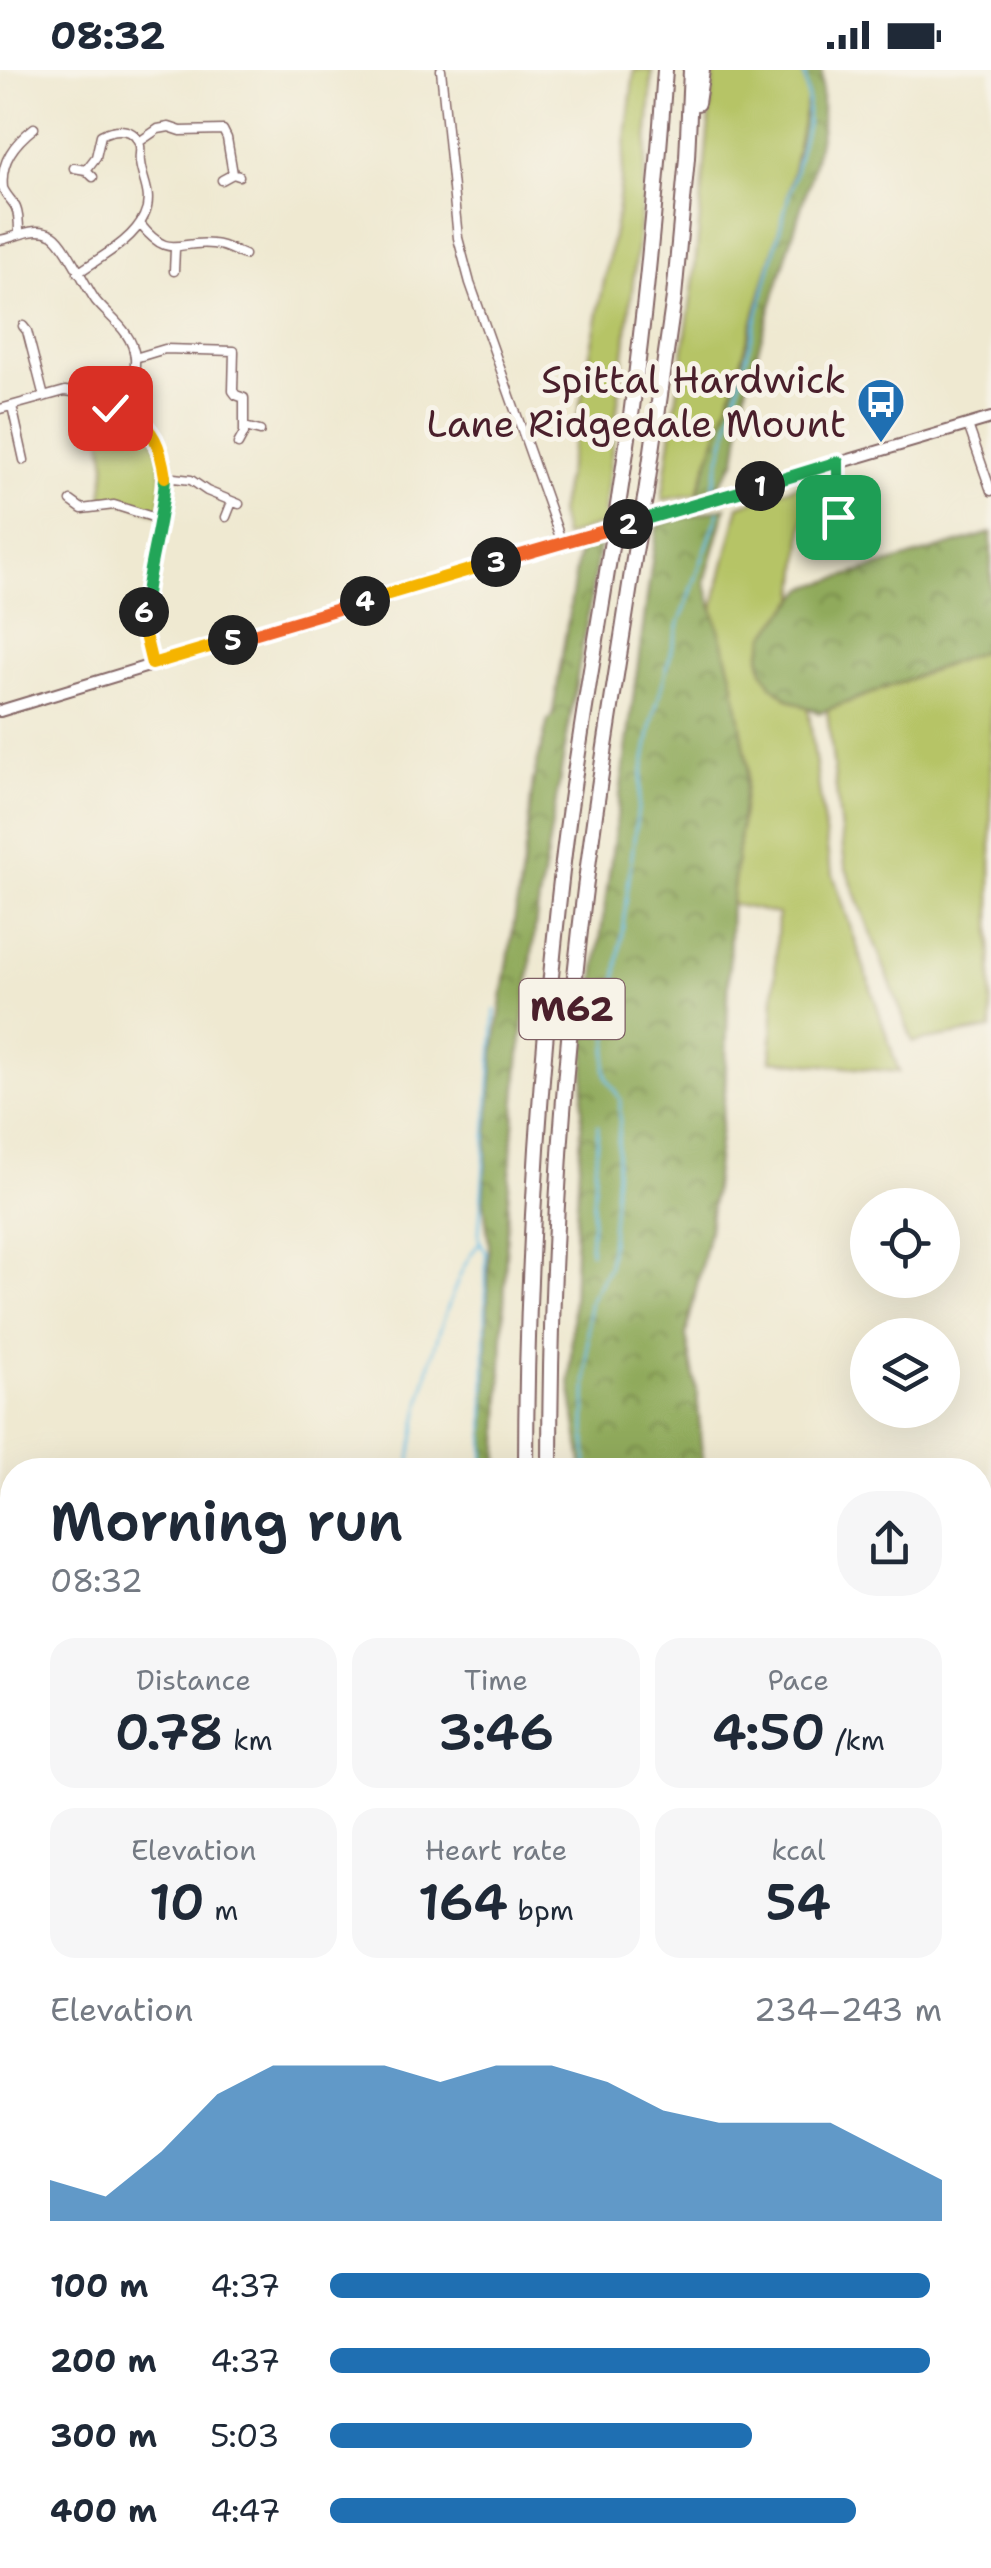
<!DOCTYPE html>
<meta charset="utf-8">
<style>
:root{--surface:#fff;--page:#f6f6f7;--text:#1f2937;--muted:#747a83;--accent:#1f6fb2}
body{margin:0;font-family:"Shantell Sans",sans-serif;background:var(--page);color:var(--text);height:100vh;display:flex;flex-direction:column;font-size:38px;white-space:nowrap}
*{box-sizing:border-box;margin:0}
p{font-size:32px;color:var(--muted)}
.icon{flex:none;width:55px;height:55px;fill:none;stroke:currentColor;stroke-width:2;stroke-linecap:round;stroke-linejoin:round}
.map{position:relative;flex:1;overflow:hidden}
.details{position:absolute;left:0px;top:1388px;width:992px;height:1112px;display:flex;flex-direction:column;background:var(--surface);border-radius:40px 40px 0 0;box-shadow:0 10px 40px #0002}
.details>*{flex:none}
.controls{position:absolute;left:850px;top:1118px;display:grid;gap:20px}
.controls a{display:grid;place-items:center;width:110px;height:110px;border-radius:50%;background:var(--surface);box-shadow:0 10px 40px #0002;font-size:50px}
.pin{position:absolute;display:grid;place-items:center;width:85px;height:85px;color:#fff;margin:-42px;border-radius:20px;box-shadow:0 5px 15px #0006}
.km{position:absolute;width:50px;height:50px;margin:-25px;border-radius:50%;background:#222;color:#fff;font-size:28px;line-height:50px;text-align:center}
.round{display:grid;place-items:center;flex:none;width:105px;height:105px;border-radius:40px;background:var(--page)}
.head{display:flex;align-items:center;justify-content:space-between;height:170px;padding:0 50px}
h1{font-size:55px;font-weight:600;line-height:75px}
.metrics{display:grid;grid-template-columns:repeat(3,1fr);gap:15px;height:170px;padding:10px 50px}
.metrics div{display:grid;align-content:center;border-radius:25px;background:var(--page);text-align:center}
.metrics b{font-size:50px;font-weight:600}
.metrics small{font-size:28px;font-weight:400}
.metrics p{font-size:28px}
.chart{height:280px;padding:20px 50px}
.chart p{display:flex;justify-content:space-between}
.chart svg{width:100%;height:180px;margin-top:10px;fill:var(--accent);opacity:.7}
ul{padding:0 50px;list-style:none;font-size:32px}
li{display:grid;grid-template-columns:160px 120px 1fr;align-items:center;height:75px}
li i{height:25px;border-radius:12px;background:var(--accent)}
.status{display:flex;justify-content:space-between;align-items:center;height:70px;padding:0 50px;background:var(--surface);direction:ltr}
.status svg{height:28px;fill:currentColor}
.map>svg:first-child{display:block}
.built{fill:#e7d2ef}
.industrial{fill:url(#industrial-grid)}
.grass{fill:#b6c466;stroke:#807248;stroke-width:2.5}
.forest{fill:url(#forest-crowns);stroke:#6d6443;stroke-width:2.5}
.park{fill:url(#park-dots);stroke:#807248;stroke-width:2.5}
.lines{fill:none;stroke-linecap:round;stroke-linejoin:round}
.stream{stroke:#68bde5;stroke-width:2.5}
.minor-casing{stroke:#846665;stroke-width:11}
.tertiary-casing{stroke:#846665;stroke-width:14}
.primary-casing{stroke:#846665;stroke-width:16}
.motorway-casing{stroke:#846665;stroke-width:18}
.minor{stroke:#fff;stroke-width:8}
.tertiary{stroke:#fff;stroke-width:10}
.primary{stroke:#fff;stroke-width:12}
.motorway{stroke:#fff;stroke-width:14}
.rail{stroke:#4a1f2b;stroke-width:2.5;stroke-dasharray:15 8;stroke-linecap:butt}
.motorway-bridge-casing{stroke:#846665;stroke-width:18;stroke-linecap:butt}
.motorway-bridge{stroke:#fff;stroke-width:14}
.split-1-casing{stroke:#fff;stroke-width:20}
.split-2-casing{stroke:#fff;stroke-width:20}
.split-3-casing{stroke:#fff;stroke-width:20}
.split-4-casing{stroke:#fff;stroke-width:20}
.split-5-casing{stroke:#fff;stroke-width:20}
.split-6-casing{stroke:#fff;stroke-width:20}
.split-7-casing{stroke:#fff;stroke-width:20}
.split-8-casing{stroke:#fff;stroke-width:20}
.split-1{stroke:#22a559;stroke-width:12}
.split-2{stroke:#22a559;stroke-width:12}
.split-3{stroke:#f0652b;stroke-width:12}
.split-4{stroke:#f5b400;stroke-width:12}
.split-5{stroke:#f0652b;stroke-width:12}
.split-6{stroke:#f5b400;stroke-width:12}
.split-7{stroke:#22a559;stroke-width:12}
.split-8{stroke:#f5b400;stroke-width:12}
.labels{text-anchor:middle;stroke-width:10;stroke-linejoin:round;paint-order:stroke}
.shield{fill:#f7f3e8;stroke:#7e5f64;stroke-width:2.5}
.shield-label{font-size:35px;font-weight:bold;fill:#4a1f2b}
.poi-label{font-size:38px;fill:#4a1f2b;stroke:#f7f3e8;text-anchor:end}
</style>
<div class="status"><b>08:32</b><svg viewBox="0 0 49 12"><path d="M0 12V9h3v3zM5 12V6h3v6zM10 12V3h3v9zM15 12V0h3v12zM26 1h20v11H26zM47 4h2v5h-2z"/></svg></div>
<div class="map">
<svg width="991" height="2498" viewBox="0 0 991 2498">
<defs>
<pattern id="industrial-grid" width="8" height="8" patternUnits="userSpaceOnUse" patternTransform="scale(2.5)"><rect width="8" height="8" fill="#c8bfd8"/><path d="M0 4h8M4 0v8" fill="none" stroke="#ada4ba"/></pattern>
<pattern id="forest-crowns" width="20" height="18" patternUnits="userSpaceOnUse" patternTransform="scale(2.5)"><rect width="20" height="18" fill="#90aa5b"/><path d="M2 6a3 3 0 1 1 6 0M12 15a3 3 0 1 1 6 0" fill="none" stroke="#788a4b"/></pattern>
<pattern id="park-dots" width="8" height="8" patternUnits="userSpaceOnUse" patternTransform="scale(2.5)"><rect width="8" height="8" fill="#b6c466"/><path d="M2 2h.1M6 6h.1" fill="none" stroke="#9ea859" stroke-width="1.8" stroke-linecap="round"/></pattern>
</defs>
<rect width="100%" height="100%" fill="#f7f3e8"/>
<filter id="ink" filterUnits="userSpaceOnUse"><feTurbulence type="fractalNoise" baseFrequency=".01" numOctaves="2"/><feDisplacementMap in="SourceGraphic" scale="20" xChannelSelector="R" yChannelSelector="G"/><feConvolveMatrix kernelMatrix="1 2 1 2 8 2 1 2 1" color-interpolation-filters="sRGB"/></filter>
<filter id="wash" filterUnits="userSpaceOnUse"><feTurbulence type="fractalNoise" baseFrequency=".0048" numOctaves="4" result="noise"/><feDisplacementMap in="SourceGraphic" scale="40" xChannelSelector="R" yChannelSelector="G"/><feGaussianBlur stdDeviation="2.25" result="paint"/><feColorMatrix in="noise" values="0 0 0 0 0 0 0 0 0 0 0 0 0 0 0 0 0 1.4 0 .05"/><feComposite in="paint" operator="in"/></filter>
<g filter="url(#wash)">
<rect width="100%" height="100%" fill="#efe9d1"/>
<path class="built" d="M0 2371H12V2488H58L0 2498Z
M337 2488H586L588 2498H337Z"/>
<path class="industrial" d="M127 2488H243L245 2498H80Z"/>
<path class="grass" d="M634 0H652C645 152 620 303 603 454L564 467 559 443 617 145Z
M714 0H803L808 28 785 140 735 314 700 416 697 424 662 430 694 208Z
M89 323 111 327 109 332 112 341 123 344 130 339C167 376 163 397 160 445L136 435 102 428 106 395 102 367Z
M808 412 796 529 766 565 760 585 763 600 788 629 808 637 829 792 899 1002 771 990 778 844 731 834 748 697 713 539 739 436Z
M991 578V959L913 972 845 796 827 640Z"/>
<path class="forest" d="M803 0H822V57L812 102 746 318 736 390 717 418 697 424 735 314 785 140 808 28Z
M726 437 705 511 732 604 748 697 731 834 725 1022 709 1160 686 1265 697 1322 703 1400H583L570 1312 576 1150 586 972 657 455Z
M991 463V578L819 643 788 629 771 615 763 600 760 585 766 565 805 518Z
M600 473 537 842 519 992 508 1130 498 1400H484L489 1174 483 1127 494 981 526 775 533 711 548 650 552 648 579 481Z
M12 1559V1791L0 1806V1564Z
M991 2170V2312L980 2325V2173Z
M715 2488H849L840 2498H716Z"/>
<path class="park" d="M991 2428V2498H932L941 2488H980V2441Z"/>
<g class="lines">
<path class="stream" d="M713 416 807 55 808 29 804 0
M682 547 719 442
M590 1182 598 1056
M409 1400C418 1341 429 1286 450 1231 458 1210 464 1191 479 1174
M484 1400 486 1182 479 1170V1162L495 940
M587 1400 585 1358 589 1233 609 1196 620 1048V1029L607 1008 605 999 607 981 642 706 652 652 680 550
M984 2307 991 2298"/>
</g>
</g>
<g filter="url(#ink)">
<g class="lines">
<g class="minor-casing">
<path id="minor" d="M441 0 458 168 470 213 562 473
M139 72 158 59 169 57 181 61 223 60 227 68 233 104
M74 98 86 100 93 107
M222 110 233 104 239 106
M140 154C170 191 176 170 213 174 225 175 234 181 244 185
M19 162C19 155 19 145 16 138 13 131 6 126 3 118 0 91 15 73 34 58
M0 170C18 167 34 155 53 165 66 173 85 216 96 231 111 249 133 262 135 288 136 301 131 315 131 327
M174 201 175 179
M78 203C100 187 133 171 144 146 154 125 142 111 140 92 139 85 141 82 140 76 135 56 115 58 101 65L96 87 86 100
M23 256 27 261 44 327
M135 288 165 279 234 281 233 321 236 325 244 328V363L238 374
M108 333a12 12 0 1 1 24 0a12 12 0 1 1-24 0Z
M12 336 24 390
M0 339 65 321 111 327
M130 339C157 367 166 384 164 424L145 530V565L153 594
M968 355 991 421
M245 357 260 361
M838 392 839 454 840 460 856 482
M165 407 191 410 207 421 239 434
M71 431 82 439 114 435 159 449
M226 447 232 432
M839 476 849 465H855
M0 2223 12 2222
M44 2498 90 2488"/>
</g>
<g class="tertiary-casing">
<path id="tertiary" d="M0 641 432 510 690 437 991 348
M980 2113 991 2104
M980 2130 991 2120"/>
</g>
<g class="primary-casing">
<path id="primary" d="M980 2146 991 2144
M980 2157 991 2154
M0 2341 12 2340
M318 2498V2488
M331 2498V2488"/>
</g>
<g class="motorway-casing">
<path id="motorway" d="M697 33 702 0
M646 423 674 227 687 88 691 0
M619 429C641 287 655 144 665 0
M526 1400C526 1197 540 993 563 792 575 688 594 585 610 483
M550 1400C550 1189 563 975 592 766 605 671 621 576 635 482
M616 2488 619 2498
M648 2488 650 2498
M673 2488 675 2498
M704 2488 706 2498"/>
</g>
<use href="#minor" class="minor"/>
<use href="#tertiary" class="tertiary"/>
<use href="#primary" class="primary"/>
<use href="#motorway" class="motorway"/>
<path class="rail" d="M980 2348 991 2335
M851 2498 860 2488"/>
<g class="motorway-bridge-casing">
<path id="motorway-bridge" d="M635 482 646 423
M610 483 619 429"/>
</g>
<use href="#motorway-bridge" class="motorway-bridge"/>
</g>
</g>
<g class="lines" filter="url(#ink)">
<g class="split-1-casing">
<path id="split-1" d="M760 416 838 392V447"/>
</g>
<g class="split-2-casing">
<path id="split-2" d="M628 454 760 416"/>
</g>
<g class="split-3-casing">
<path id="split-3" d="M496 492 628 454"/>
</g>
<g class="split-4-casing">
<path id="split-4" d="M365 531 496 492"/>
</g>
<g class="split-5-casing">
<path id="split-5" d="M233 570 365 531"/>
</g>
<g class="split-6-casing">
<path id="split-6" d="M144 542 145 565 152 594 233 570"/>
</g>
<g class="split-7-casing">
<path id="split-7" d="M144 542C147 497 163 453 165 407"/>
</g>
<g class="split-8-casing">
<path id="split-8" d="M110 338 120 344 126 343 130 339C154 363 160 373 165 407"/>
</g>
<use href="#split-1" class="split-1"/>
<use href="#split-2" class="split-2"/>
<use href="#split-3" class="split-3"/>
<use href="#split-4" class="split-4"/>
<use href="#split-5" class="split-5"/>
<use href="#split-6" class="split-6"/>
<use href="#split-7" class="split-7"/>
<use href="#split-8" class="split-8"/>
</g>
<defs>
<g id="bus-pin" transform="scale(2.5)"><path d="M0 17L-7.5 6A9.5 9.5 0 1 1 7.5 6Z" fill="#1f6fb2" stroke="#f7f3e8"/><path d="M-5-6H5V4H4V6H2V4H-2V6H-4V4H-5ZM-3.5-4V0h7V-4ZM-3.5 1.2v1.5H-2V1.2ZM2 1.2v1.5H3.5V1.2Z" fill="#fff"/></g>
</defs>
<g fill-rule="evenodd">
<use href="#bus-pin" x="881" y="332"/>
</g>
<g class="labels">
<rect class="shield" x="519.5" y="909" width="105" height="60" rx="8"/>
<g class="shield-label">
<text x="572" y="951">M62</text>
</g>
<g class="poi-label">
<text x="846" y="323">Spittal Hardwick<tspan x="846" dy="44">Lane Ridgedale Mount</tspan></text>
</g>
</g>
</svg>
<div class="controls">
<a><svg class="icon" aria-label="locate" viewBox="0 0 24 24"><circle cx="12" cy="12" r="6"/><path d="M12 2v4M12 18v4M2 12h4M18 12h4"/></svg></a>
<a><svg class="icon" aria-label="layers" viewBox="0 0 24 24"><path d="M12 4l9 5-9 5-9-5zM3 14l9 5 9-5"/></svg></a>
</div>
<div class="pin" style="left:838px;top:447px;background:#1e9e55"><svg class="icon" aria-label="arrive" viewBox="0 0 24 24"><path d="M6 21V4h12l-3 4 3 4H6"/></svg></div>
<div class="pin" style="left:110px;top:338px;background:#d93025"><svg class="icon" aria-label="check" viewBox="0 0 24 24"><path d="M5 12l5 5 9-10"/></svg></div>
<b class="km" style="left:760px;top:416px">1</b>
<b class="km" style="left:628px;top:454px">2</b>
<b class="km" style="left:496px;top:492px">3</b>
<b class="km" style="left:365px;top:531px">4</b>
<b class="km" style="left:233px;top:570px">5</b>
<b class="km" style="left:144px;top:542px">6</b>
<section class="details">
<div class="head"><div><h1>Morning run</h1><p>08:32</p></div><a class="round"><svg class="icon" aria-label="share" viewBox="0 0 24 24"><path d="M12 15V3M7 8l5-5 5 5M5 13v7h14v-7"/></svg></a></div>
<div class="metrics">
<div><p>Distance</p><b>0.78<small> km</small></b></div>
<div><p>Time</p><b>3:46</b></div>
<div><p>Pace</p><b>4:50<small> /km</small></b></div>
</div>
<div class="metrics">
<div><p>Elevation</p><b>10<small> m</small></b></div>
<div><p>Heart rate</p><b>164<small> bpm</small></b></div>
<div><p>kcal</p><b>54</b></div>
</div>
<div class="chart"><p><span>Elevation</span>234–243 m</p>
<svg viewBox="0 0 160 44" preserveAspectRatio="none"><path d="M0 44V34L10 38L20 27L30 13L40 6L50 6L60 6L70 10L80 6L90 6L100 10L110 17L120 20L130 20L140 20L150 27L160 34V44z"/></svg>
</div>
<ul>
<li><b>100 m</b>4:37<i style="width:98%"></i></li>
<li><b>200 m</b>4:37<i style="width:98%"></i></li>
<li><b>300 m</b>5:03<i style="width:69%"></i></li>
<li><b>400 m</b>4:47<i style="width:86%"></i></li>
</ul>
</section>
</div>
